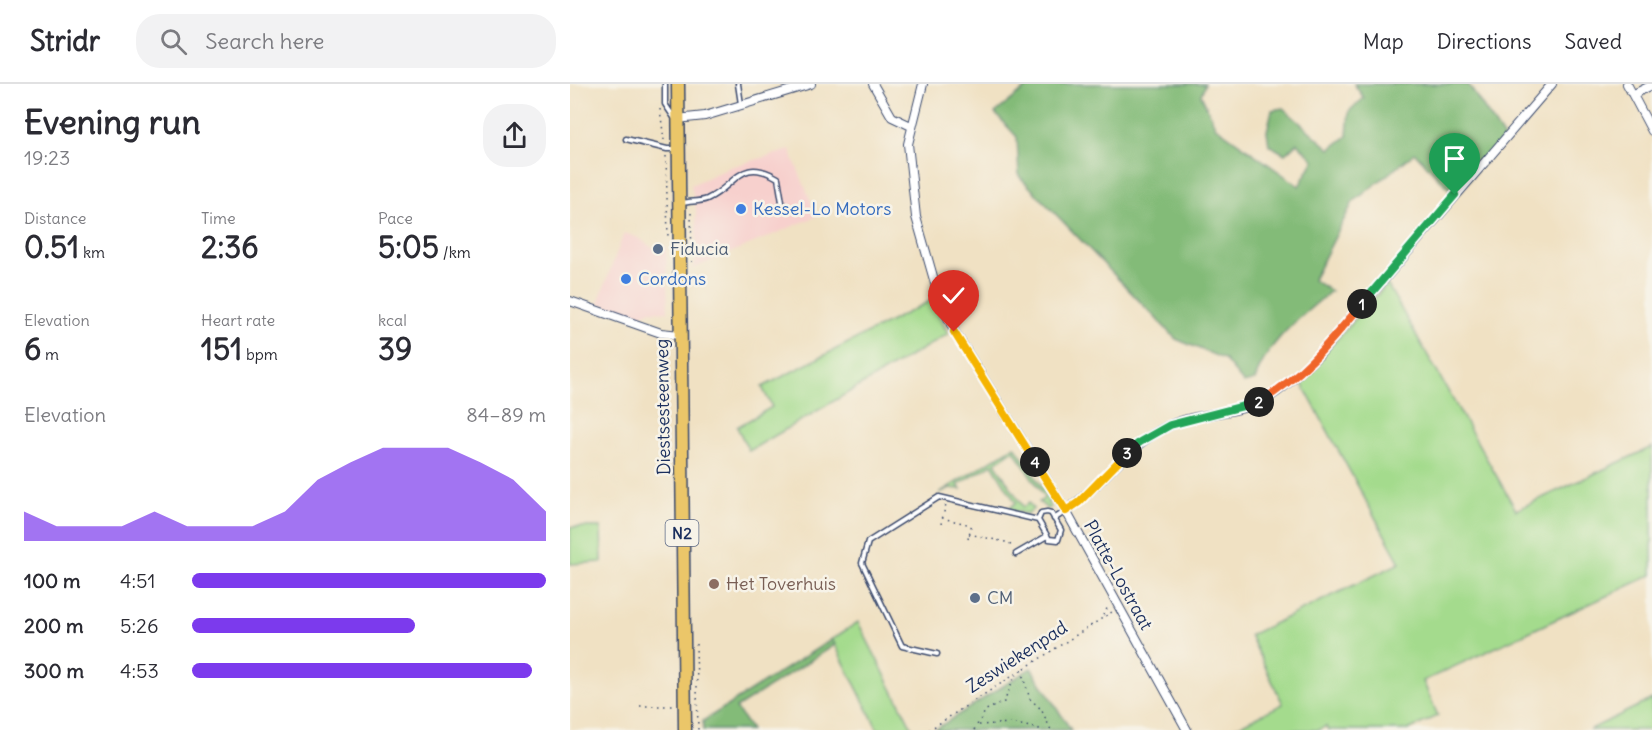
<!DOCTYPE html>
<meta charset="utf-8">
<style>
:root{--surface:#fff;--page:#f2f2f3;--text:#2b2b33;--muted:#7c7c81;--line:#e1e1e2;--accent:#7c3aed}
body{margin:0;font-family:Delius,sans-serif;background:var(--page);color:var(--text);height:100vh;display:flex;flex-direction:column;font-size:22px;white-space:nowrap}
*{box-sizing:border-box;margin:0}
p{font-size:20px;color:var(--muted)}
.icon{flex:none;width:33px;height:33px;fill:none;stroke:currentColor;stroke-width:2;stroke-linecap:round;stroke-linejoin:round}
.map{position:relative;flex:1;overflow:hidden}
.sheet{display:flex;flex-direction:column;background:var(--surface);width:570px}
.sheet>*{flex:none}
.pin{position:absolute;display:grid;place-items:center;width:51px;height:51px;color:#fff;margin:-62px -26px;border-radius:50% 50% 50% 0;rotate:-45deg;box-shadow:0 0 6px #0007}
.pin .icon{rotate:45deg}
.km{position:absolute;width:30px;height:30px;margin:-15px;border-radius:50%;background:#222;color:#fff;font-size:16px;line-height:30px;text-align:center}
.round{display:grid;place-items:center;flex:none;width:63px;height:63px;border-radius:24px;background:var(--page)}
.headline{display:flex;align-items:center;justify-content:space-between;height:102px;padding:0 24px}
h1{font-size:33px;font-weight:700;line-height:45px}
.metrics{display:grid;grid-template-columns:repeat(3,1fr);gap:9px;height:102px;padding:6px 24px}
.metrics div{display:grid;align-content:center}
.metrics b{font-size:30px;font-weight:700}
.metrics small{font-size:16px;font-weight:400}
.metrics p{font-size:16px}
.chart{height:168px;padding:12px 24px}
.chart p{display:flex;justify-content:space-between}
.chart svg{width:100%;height:108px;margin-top:6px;fill:var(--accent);opacity:.7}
ul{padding:0 24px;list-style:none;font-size:20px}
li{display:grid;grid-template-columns:96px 72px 1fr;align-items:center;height:45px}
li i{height:15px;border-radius:8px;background:var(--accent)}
header{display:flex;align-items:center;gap:36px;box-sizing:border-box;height:84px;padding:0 30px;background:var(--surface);border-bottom:2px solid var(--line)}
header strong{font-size:28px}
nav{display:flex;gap:33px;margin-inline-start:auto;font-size:21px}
.search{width:420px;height:54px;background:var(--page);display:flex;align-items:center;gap:15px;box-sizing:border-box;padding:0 21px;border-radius:24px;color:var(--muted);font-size:22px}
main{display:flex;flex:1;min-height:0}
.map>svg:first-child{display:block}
.built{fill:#f7d0cd}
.green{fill:#a4db8d;stroke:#608576;stroke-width:1.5}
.forest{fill:#83bb78;stroke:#4f756b;stroke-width:1.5}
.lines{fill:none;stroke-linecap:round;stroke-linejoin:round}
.lane-casing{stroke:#3b4a6d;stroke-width:7}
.street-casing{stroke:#3b4a6d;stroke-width:10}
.primary-casing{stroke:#3b4a6d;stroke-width:15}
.path{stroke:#3b4a6d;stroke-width:1.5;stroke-dasharray:1.5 4.5;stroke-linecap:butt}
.lane{stroke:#fff;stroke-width:4}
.street{stroke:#fff;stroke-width:8}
.primary{stroke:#ebc669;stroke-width:12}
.split-1-casing{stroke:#fff;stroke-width:12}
.split-2-casing{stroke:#fff;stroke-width:12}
.split-3-casing{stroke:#fff;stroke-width:12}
.split-4-casing{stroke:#fff;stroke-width:12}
.split-5-casing{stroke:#fff;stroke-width:12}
.split-1{stroke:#22a559;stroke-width:8}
.split-2{stroke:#f0652b;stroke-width:8}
.split-3{stroke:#22a559;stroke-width:8}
.split-4{stroke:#f5b400;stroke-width:8}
.split-5{stroke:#f5b400;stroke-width:8}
.shop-dot{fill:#3f7fe0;stroke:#f7f3e8;stroke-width:2}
.service-dot{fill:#5c6f8a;stroke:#f7f3e8;stroke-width:2}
.education-dot{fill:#8d6e63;stroke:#f7f3e8;stroke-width:2}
.labels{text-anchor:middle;stroke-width:5;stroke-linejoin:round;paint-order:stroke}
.shield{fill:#f7f3e8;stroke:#5d6a87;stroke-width:1.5}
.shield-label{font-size:16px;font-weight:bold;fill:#1b2f5e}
.shop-label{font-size:18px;fill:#366cbe;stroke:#f7f3e8;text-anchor:start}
.service-label{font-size:18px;fill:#4e5e75;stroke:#f7f3e8;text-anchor:start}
.street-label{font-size:18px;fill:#1b2f5e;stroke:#f7f3e8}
.education-label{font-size:18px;fill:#785e54;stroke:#f7f3e8;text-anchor:start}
</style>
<header>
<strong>Stridr</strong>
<div class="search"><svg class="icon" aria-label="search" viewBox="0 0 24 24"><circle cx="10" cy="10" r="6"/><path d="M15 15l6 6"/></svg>Search here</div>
<nav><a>Map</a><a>Directions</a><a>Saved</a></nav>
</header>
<main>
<section class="sheet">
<div class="headline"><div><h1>Evening run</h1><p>19:23</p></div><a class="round"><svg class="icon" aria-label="share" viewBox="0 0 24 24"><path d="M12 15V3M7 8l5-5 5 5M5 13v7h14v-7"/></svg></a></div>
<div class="metrics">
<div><p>Distance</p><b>0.51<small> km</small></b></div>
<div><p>Time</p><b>2:36</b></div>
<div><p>Pace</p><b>5:05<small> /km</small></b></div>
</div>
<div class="metrics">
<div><p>Elevation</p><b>6<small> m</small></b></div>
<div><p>Heart rate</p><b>151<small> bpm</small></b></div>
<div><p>kcal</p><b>39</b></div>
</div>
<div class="chart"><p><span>Elevation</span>84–89 m</p>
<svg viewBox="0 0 160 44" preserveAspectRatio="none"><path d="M0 44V32L10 38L20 38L30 38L40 32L50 38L60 38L70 38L80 32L90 19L100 12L110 6L120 6L130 6L140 12L150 19L160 32V44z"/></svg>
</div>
<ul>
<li><b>100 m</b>4:51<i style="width:100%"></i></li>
<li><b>200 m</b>5:26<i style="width:63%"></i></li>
<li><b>300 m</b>4:53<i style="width:96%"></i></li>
</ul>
</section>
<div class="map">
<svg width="1082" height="646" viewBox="0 0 1082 646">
<rect width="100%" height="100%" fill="#f7f3e8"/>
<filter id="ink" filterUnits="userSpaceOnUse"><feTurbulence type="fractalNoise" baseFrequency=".0167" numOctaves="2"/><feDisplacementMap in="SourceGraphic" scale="12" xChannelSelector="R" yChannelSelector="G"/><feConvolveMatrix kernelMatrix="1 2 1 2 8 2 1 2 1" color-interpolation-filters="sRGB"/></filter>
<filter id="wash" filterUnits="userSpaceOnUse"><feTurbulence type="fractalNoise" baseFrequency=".008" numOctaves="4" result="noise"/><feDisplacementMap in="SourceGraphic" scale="24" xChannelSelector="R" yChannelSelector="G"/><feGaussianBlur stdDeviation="1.35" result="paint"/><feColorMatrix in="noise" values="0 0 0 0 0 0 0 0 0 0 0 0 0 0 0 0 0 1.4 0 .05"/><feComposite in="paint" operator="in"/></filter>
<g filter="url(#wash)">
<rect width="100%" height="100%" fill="#f0e1c3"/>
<path class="built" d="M220 66 247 132 122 185 127 175 126 125 121 101 160 83Z
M54 149 69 154 81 163H96L98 228 80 227 64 233 28 219Z"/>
<path class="green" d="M817 200 946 426 1082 363V491L853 597 868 632 838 646H758L756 642 749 646H660L713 620 680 551 830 479 730 296Z
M362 216 378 250 179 367 167 343 202 323 192 303Z
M445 362 480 416 477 418 481 423 478 425 469 418 475 414 444 366 425 379 453 423 459 419 463 425 457 430 441 426 440 423 446 419 422 380 388 401 391 405 380 404 369 409Z
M0 443H31L32 478 0 480Z
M288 538 343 646H308L262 555Z
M1082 615V646H1020L1021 645Z"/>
<path class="forest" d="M461 0H635L631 11 646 43 729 102 744 76 727 59 715 70 699 61 697 47 702 26 713 24 760 65 777 52 779 27 794 14 784 0H898L934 54 885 111 845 69 783 118 743 196 761 207C732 232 696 258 685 296L674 299 654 275 606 255 449 92 447 53 425 29Z
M262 555 265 561 166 624 181 646H133V637Z
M461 584 501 646H364Z"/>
</g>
<g filter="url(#ink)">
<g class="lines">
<g class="lane-casing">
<path id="lane" d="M95 0V20L105 35
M168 0 171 20
M56 55 97 65H105
M113 119C120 117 130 118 137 115 167 101 170 72 208 94L213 124
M477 428 481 429 491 446 488 456 479 455 468 436 471 429Z
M484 435 496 427
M446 470 477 452
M367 570 332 562 292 479 298 458 369 413 468 436"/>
</g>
<g class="street-casing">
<path id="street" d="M303 0 322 33 341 42
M353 0 338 60 346 133 370 217 384 247 496 427 617 646
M1057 0 1082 47
M1064 10 1082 1
M107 35 135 32 241 0
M0 217 91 249 110 251
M496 427C534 400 553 364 598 342 625 329 656 331 683 321 709 311 730 288 749 271L982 0"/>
</g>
<g class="primary-casing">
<path id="primary" d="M108 0 115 646"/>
</g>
<path class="path" d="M90 25 94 56
M96 72 98 155
M121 129 122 178
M372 434 401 441
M371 440 376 420
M399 450 440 459 442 464
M398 455 402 439
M533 531 538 523
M126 560 128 646
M451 586 460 615 471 625 481 646
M70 622H104
M409 641 442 639 474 646
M359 646 542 528
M404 646 416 626 434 618 446 590"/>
<use href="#lane" class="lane"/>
<use href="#street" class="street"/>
<use href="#primary" class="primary"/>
</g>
</g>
<g class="lines" filter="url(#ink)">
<g class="split-1-casing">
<path id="split-1" d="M792 220 885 111"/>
</g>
<g class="split-2-casing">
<path id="split-2" d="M689 318C731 294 761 257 792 220"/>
</g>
<g class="split-3-casing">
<path id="split-3" d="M557 369 570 358 600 341 689 318"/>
</g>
<g class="split-4-casing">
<path id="split-4" d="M465 378 496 427 509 418 557 369"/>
</g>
<g class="split-5-casing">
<path id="split-5" d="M384 248 465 378"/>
</g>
<use href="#split-1" class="split-1"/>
<use href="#split-2" class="split-2"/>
<use href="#split-3" class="split-3"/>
<use href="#split-4" class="split-4"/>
<use href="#split-5" class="split-5"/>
</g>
<g class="shop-dot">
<circle cx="171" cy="125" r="6"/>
<circle cx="56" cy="195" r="6"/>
</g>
<g class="service-dot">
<circle cx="88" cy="165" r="6"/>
<circle cx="405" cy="514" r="6"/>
</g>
<circle class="education-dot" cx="144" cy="500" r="6"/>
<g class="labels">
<rect class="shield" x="95.5" y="436" width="33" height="26" rx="4.5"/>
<g class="shield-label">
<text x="112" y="455">N2</text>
</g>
<g class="shop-label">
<text x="183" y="131">Kessel-Lo Motors</text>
<text x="68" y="201">Cordons</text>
</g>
<g class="service-label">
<text x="100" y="171">Fiducia</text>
<text x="417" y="520">CM</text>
</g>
<g class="street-label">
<text transform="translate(93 323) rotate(-91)" y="6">Diestsesteenweg</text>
<text transform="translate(548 491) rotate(61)" y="6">Platte-Lostraat</text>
<text transform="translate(447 573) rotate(-33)" y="6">Zeswiekenpad</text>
</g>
<g class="education-label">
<text x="156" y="506">Het Toverhuis</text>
</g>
</g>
</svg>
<div class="pin" style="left:885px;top:111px;background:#1e9e55"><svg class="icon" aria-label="arrive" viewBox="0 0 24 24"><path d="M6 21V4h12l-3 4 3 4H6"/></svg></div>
<div class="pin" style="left:384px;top:248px;background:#d93025"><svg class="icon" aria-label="check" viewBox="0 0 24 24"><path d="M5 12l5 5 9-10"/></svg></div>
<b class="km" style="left:792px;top:220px">1</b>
<b class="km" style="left:689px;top:318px">2</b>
<b class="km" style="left:557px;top:369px">3</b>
<b class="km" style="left:465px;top:378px">4</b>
</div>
</main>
